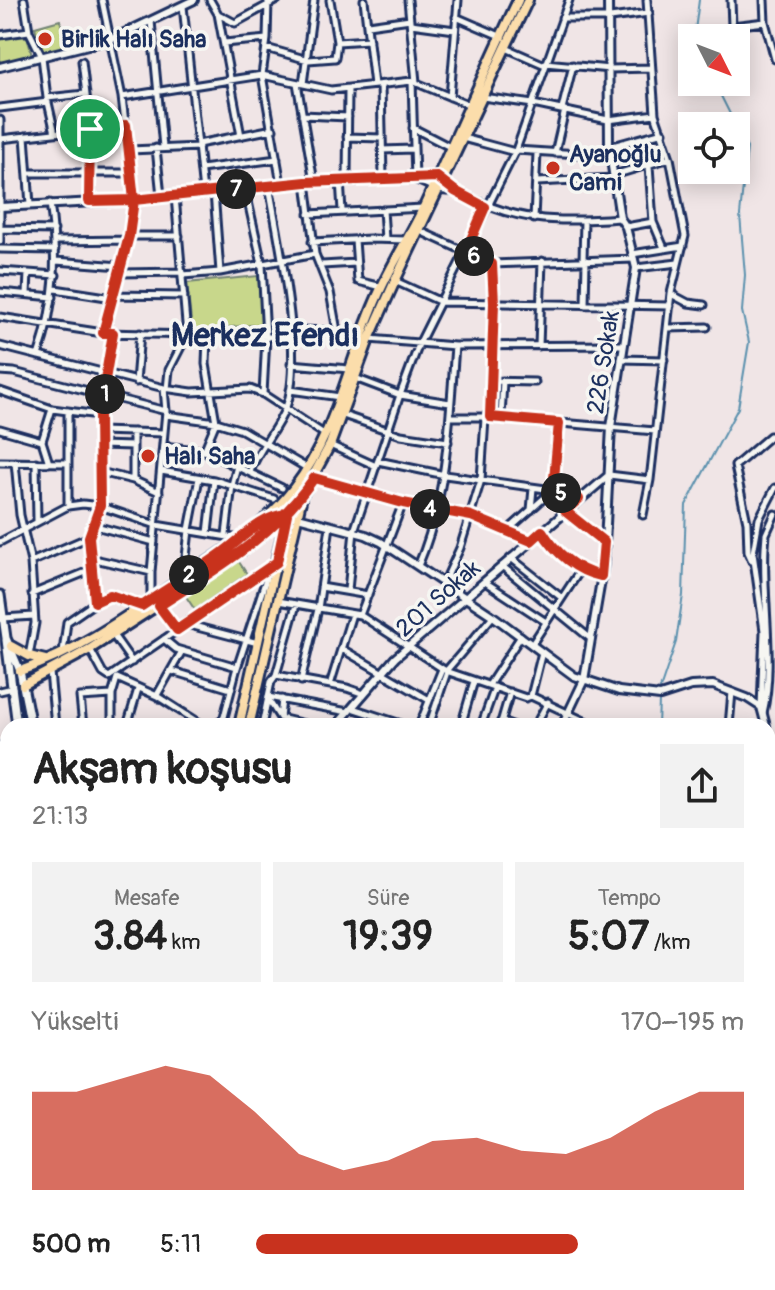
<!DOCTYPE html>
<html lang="tr">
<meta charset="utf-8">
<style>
:root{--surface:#fff;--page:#f2f2f2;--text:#222;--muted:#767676;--accent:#c8321e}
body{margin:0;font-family:Pangolin,sans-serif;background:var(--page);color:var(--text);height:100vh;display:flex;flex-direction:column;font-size:30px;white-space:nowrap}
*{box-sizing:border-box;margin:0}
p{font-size:26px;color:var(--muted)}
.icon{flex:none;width:44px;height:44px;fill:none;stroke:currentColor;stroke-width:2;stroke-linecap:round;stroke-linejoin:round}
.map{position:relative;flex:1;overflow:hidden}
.drawer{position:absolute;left:0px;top:718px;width:776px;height:572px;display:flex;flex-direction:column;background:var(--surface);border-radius:24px 24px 0 0;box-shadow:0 4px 20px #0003}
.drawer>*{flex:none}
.needle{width:52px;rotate:132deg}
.controls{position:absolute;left:678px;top:24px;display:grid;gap:16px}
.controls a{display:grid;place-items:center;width:72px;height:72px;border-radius:0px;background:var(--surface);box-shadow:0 4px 20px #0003;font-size:40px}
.pin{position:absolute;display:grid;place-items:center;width:68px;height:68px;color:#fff;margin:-34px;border:4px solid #fff;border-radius:50%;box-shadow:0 2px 8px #0007}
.km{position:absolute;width:40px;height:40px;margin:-20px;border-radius:50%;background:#222;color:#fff;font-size:22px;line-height:40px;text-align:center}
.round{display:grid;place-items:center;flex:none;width:84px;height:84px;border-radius:0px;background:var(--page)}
.overview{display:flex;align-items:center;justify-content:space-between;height:136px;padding:0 32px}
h1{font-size:44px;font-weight:800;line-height:60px}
.figures{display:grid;grid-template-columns:repeat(3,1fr);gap:12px;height:136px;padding:8px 32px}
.figures div{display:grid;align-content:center;border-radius:0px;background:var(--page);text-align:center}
.figures b{font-size:40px;font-weight:800}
.figures small{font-size:22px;font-weight:400}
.figures p{font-size:22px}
.chart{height:224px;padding:16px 32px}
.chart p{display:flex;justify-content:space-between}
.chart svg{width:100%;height:144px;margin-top:8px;fill:var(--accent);opacity:.7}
ul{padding:0 32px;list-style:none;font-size:26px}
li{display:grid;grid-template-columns:128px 96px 1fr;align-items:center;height:60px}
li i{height:20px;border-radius:10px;background:var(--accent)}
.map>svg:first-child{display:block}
.park{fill:#c8d78b;stroke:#728374;stroke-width:2}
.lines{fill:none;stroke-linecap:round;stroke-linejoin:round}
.stream{stroke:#5b91ae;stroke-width:2}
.minor-casing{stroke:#1b2f5e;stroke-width:11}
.tertiary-casing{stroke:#1b2f5e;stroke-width:12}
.secondary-casing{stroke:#1b2f5e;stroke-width:13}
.primary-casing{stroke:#1b2f5e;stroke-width:14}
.minor{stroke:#f6f6f2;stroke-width:5}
.tertiary{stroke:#f6f6f2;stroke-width:6}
.secondary{stroke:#f6f6f2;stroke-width:7}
.primary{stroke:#fbddab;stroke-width:8}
.route-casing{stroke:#fff;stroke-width:16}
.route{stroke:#c8321e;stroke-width:10}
.poi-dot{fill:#c8321e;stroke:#f6f6f2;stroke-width:3}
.labels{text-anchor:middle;stroke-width:7;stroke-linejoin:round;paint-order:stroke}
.poi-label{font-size:24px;font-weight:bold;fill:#1b2f5e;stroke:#f6f6f2;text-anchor:start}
.street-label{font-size:24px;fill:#1b2f5e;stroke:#f6f6f2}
.district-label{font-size:32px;font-weight:bold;fill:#1b2f5e;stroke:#f6f6f2}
</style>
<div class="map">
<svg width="775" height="1290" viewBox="0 0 775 1290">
<rect width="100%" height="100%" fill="#f0e5e6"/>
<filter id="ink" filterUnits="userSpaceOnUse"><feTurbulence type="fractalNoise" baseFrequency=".0125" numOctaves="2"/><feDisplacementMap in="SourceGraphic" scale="16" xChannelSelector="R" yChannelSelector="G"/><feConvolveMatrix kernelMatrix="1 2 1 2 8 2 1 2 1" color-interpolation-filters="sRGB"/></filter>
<g filter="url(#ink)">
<path class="park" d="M60 20 67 47 42 54 35 27Z
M27 35 32 56 0 62V39Z
M258 276 263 324 192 331 187 283Z
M237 559 247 574 195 610 185 595Z"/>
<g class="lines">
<path class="stream" d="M694 38 699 0
M660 689 676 642 683 595 686 505 738 408 749 342 742 311 745 275 740 215 747 148 714 82
M658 726 659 701"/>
<g class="minor-casing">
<path id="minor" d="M24 0 29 31 42 57 47 98 55 133
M102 0 122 97 134 200 129 236 103 333
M210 0 218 14 241 136
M268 0 267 39 262 75 281 184
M364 0 374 85
M408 0 416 82
M731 0 732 26 765 22
M764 0 765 22 775 59
M183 6 203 192
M218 14 235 23 277 0
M456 17 500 36
M562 18H610L649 13
M151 21 163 147
M411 24 455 30
M368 25 410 19
M0 35 29 31
M337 42 369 40
M224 43 267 39
M266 48 308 60 335 58 337 42 330 0
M506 48 545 65
M82 61 90 129 89 201
M545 63 610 69 651 68
M412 81 415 179
M297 83 314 182
M303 84 314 0
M381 85 383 177
M122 97 262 75 331 90 412 81 470 105
M450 97 458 0
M482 97 533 104 608 120 655 114
M47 98 85 94
M0 108 48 102
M562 109 573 65
M302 115 348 117
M0 120V241
M413 128 450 147
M25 136 30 205
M347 137 382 138
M463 138 515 152
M0 139 126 125
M90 143 128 138
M198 144 273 129
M609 147 663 132
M156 148 161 196
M130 150 199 147
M382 150 413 149
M516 150 611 156
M555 153 565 110
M649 166 653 222 664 248
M201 169 277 159
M28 173H132
M614 175 670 158
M347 179 348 90
M340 180 342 211
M306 182 315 254 330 292 337 331 359 338
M537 182 614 178
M245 188 262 264 266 337 263 394
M455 191C515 222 554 223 620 218
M214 192 220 272
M383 210 385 239
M309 214 423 208
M534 219 537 153
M626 227 653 222
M0 229 54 230
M420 231 492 264 634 259
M129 236H179
M355 240 358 281 382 287
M56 241 128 240
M312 242 370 239 407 240
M0 249 55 250
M632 254 683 246
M583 260 584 220
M56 261 121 266
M322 265 356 263
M636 268 678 263
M0 271 56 275
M120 273 183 272
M183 275 220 272 315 254
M395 281 441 302 670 306
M55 289 113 298
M0 292 53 297
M27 294 28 273
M671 294 688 303 704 305
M114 295 184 296
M585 305 586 260
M0 317 103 333 291 337
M668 328 707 327
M291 330 337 331
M369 339 455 346 623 345
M0 346 164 388 192 392 250 389 263 394 324 434
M539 346 542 261
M38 356C56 304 58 257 50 203
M621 359 664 360
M291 364 349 369
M0 371 14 372 166 411
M355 378 400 395 450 403
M492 381 535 382
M136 382 140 333
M167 389 169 370 187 335 175 196
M290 390 340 397
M0 391 52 409 99 415
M68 411V506
M166 415 216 422 242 430 307 468
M343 415 401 435 448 442
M450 417H490L655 431
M490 417 494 303 492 264
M501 418 503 381
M0 429 42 441
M99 431 164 433
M133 432V480L159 492
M99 445 133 446
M330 445 376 466
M163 446 204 451 282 488
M204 451 216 422 206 364 207 336
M378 461 445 475 553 490 579 499
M0 462 68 463
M15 462 20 515 31 562 35 623 29 656
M36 462 37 521
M49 463 42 441 52 409
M161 471 214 480 274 499
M100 472 133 480
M250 472C258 449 277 430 286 407 305 357 278 240 269 185
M609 475 650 480 671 293 685 236 670 158 655 114 647 0
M314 478 403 503 471 516 531 541
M531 510 533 488
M565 511 604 542
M643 515 650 480
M92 525 154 542
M507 531 553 490 559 423
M542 531C555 553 576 570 601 576
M208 533 214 480
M226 535 232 485 237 466
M0 542 68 506 83 504 100 506 156 525 240 539
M90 558 151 572
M511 558 562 598
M752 561 748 552 747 522 735 466 770 436
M31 562 89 537
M418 566C448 496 449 422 455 346
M502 566 591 639
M184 575 189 530 199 478
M485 582 546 622
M444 583 460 548 481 480 485 418
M321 587 368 595
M348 590 354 531 400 395 419 344 516 150 569 0
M32 594 91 570
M151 599V572L166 411 164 388
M278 601 360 615 446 671 526 698 531 696 542 652
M95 602 89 537 100 506 99 415 113 333
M159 606 177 630
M360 615 403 503
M3 618 34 616
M186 623 274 564
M113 635 132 662
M164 639 176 649 237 667
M532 644 581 569
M90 649 103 673 109 677 186 624 258 643
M342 649 429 700
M63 652 67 622 106 595 141 606
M172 671 231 689
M446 671 493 616
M50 672 55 726
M276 675 347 688 364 694
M301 681 318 609 330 526
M330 685 352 614
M489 685 521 636
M0 691 13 688
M157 695 182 651
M531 696 595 726
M268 697 348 712
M268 699 280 718 313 726
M761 707 764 631 753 553 759 519 775 488
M352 708 407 726
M763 713C775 664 762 599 765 547L766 534 775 514
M280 718 282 699
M501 721 514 726
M83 726 80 697 112 695
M86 726 112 724
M112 726V695L117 678 157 696 204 726
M127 726 138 689
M217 726 224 717 236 671 266 579
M262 726 271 682 276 675 296 605
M419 726 442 669
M429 726 447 672
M461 726 474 681
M481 726 495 687
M500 726 510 692
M535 726 548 702
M729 726 732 692
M0 746 8 744
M768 850 775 845
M0 909 3 921
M768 920 775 906
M768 930 775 936
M0 950 8 943
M768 980 775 987
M0 990 8 982
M0 993 8 995
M0 1071 8 1041
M768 1078 775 1079
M768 1117 775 1118
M0 1220 8 1218
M6 1266 8 1277
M9 1282 11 1290
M164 1282 167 1290
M285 1282 287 1290
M410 1282 411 1290
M450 1282 451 1290
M478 1282V1290
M629 1282 630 1290
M663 1282 665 1290
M711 1282 714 1290
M563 1286 580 1290
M97 1289 128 1286
M19 1290 96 1283
M239 1290 241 1282
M514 1290V1282
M542 1290V1282
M561 1290 565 1282
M587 1290 589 1282
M669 1290 699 1282"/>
</g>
<g class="tertiary-casing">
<path id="tertiary" d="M0 67 112 39 194 0
M416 179 440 190 454 191
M0 207 134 200 306 182 437 177 455 191
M294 516 366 535 381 542 493 616 574 676 619 691 660 696 691 686 713 685 747 698 761 707 766 726
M336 726 395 658 609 475
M562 726 584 680 604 563 611 427 636 268 626 227 620 218 609 147 608 0
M768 737 775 764
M768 789 771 757
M768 831 775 827
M0 1097 8 1079
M768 1152H775
M377 1282 379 1290
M325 1290 347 1282"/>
</g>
<g class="secondary-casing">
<path id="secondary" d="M0 595 6 638 20 671 31 726
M6 640 17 726
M0 864 8 863
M128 1282 129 1290"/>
</g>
<g class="primary-casing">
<path id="primary" d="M11 646 29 656 45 660
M20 671C79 651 126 617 177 582 218 555 264 528 294 488 337 432 349 358 378 295 391 265 409 238 423 209 455 140 485 69 518 0
M23 685 90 649 240 552 287 514 306 489 330 445 369 339 395 281 528 0
M239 726 287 513
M249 726 301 501
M219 1290 220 1282
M231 1290 232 1282"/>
</g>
<use href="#minor" class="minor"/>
<use href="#tertiary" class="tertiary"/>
<use href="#secondary" class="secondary"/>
<use href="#primary" class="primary"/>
</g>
</g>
<g class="lines" filter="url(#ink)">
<g class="route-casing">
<path id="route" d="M90 129 126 125 134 200 129 236 103 333H113L99 415 100 506 89 537 95 602 110 595 142 606C168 588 196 572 222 553 242 539 261 516 287 514L277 562 177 630 159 606C219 567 273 537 314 478L403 503 471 516 531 541 542 531C555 552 576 571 601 576L604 542 565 511 579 499 553 490 559 423 490 417 494 303 492 264 465 253 485 207 455 191 437 177 306 182 134 200 89 201 90 129"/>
</g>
<use href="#route" class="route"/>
</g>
<g class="poi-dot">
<circle cx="45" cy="39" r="8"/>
<circle cx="553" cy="168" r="8"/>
<circle cx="148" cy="456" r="8"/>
</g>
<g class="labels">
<g class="poi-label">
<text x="61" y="47">Birlik Halı Saha</text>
<text x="569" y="162">Ayanoğlu<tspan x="569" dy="28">Cami</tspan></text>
<text x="164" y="464">Halı Saha</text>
</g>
<g class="street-label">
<text transform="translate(603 362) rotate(-81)" y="8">226 Sokak</text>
<text transform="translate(438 598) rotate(-41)" y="8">201 Sokak</text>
</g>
<g class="district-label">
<text x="265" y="346">Merkez Efendı</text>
</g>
</g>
</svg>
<div class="controls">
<a><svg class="needle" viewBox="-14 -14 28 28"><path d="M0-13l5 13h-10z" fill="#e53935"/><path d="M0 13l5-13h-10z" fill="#767676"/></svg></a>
<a><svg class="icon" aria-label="locate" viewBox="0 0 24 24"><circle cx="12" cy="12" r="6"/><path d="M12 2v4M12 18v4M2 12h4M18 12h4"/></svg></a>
</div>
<div class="pin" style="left:90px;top:129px;background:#1e9e55"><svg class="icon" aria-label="arrive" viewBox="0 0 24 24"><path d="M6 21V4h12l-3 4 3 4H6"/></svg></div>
<b class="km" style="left:105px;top:394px">1</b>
<b class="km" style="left:189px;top:575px">2</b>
<b class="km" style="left:430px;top:509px">4</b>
<b class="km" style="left:561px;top:493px">5</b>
<b class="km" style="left:474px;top:256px">6</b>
<b class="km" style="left:236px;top:189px">7</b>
<section class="drawer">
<div class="overview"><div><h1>Akşam koşusu</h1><p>21:13</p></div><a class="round"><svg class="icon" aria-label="share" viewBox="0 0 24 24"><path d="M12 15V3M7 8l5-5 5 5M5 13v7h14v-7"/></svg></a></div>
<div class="figures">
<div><p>Mesafe</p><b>3.84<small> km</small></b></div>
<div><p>Süre</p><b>19:39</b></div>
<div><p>Tempo</p><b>5:07<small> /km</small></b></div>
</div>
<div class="chart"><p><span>Yükselti</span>170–195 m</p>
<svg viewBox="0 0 160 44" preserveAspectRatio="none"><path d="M0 44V14L10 14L20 10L30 6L40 9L50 20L60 33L70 38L80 35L90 29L100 28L110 32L120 33L130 28L140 20L150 14L160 14V44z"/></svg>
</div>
<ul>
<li><b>500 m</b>5:11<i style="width:66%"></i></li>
</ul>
</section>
</div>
